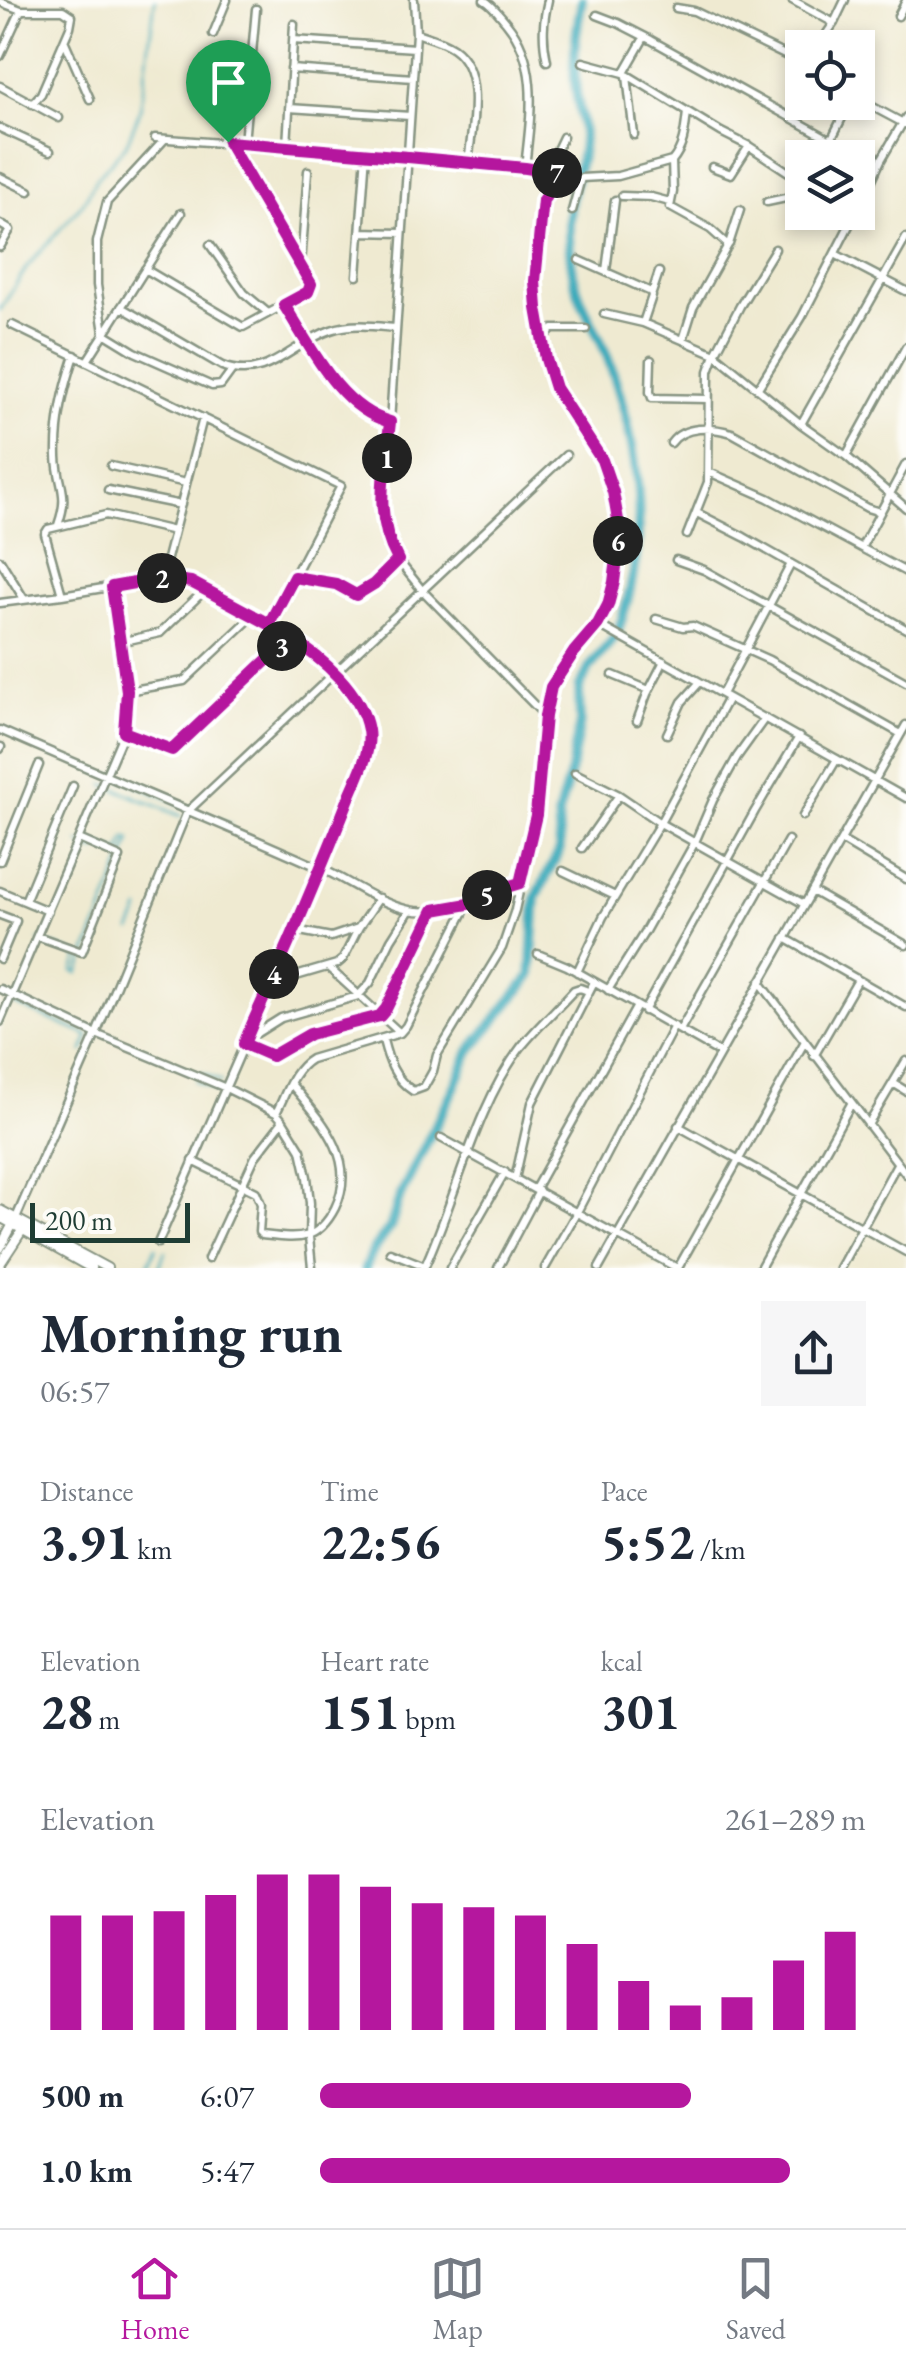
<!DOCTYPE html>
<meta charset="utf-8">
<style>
:root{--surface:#fff;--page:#f6f6f7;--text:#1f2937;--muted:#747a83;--line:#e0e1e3;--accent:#b5179e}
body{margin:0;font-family:"EB Garamond",serif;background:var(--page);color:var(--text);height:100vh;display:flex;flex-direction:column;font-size:38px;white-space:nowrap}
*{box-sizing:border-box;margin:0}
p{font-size:32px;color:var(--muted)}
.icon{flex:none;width:55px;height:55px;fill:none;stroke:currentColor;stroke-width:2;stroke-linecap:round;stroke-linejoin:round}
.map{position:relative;height:1268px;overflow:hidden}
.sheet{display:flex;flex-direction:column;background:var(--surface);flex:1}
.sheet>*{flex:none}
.controls{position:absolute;left:785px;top:30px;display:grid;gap:20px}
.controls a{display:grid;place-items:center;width:90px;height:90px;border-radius:0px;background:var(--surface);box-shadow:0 5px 15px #0003;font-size:50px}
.scale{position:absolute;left:30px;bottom:25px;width:160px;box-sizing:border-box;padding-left:10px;border:5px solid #1f3d34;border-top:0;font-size:28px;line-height:35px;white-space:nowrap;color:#1f3d34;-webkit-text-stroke:8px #fdfcf7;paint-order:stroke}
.pin{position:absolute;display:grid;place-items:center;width:85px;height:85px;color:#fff;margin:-102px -42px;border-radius:50% 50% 50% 0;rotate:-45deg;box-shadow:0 0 10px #0007}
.pin .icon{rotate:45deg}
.km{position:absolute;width:50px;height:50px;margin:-25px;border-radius:50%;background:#222;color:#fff;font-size:28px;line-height:50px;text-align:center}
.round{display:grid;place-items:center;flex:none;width:105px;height:105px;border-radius:0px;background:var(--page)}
.summary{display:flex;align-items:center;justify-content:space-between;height:170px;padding:0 40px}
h1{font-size:55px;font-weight:700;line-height:75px}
.metrics{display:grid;grid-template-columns:repeat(3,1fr);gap:15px;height:170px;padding:10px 40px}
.metrics div{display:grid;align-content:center}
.metrics b{font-size:50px;font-weight:700}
.metrics small{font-size:28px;font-weight:400}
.metrics p{font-size:28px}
.chart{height:280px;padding:20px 40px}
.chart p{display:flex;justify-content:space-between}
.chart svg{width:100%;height:180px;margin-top:10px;stroke:var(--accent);stroke-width:6}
ul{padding:0 40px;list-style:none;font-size:32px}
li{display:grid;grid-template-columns:160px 120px 1fr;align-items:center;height:75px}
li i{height:25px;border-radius:12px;background:var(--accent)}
.dock{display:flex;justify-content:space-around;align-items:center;height:140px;border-top:2px solid var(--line);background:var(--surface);font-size:28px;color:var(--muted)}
.dock a{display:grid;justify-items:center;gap:5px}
.dock .on{color:var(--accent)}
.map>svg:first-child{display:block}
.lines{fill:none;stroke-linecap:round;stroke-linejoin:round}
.stream{stroke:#3dabbb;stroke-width:2.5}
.river{stroke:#3dabbb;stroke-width:10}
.minor-casing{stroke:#879482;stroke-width:11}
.major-casing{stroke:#879482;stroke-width:12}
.minor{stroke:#fff;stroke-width:6}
.major{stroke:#fff;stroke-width:8}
.route-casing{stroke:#fff;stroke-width:20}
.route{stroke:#b5179e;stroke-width:12}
</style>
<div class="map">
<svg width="906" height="1268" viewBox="0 0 906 1268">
<rect width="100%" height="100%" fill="#fdfcf7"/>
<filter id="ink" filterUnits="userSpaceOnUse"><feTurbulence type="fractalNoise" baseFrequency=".01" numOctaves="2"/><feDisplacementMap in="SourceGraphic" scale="20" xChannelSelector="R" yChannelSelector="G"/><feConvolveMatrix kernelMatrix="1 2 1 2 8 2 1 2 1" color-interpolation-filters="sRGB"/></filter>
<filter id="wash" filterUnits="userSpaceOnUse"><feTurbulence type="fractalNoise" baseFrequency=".0048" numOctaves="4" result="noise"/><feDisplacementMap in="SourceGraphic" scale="40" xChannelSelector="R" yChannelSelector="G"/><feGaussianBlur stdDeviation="2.25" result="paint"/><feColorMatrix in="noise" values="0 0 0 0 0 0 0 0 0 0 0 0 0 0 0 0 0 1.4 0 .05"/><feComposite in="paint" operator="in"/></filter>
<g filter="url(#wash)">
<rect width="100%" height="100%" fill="#efead1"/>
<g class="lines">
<path class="stream" d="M0 310 27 267 83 203 97 178 126 145 140 111 155 0
M111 774 187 807
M104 784 181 816
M208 816 230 825
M80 843 96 850
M102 846 120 853 126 838 131 840 110 894
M131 931 140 910
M39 940 79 956 74 971 79 973 109 896
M15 1004 87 1035 88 1038 83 1051
M244 1038 267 983
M201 1073 221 1082
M195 1081 218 1091
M147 1268 156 1247
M159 1268 165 1251"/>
<path class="river" d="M582 0C576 29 572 62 576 91 578 106 583 121 583 136 583 154 577 172 573 189 567 217 568 245 573 273 579 306 600 333 610 364 642 456 651 541 617 633
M571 769 580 722 579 688 590 667 615 637
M365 1268 375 1247 390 1228 400 1196 455 1086 470 1051 531 976 536 898 560 849 558 815 570 773"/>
</g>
</g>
<g filter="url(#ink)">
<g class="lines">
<g class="minor-casing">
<path id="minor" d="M414 0 416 33 390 422 382 501 383 523 388 541 398 560 422 590 545 716
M484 0C493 5 499 14 506 22 541 64 530 118 525 168
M792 0 834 23
M0 2 21 10H63L72 16 70 27 41 94 32 104
M676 8 694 11 791 58 802 68
M597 15 618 23 651 40 831 140
M898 16 906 1
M416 33C428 37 443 41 453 48 486 71 471 131 468 164
M213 34 227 0
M293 40 415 48
M65 42 90 99
M817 48 834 23 845 0
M0 56 21 10
M547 61C542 39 543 22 548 0
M583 62 624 73 721 132 749 146 802 181
M291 69 413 78
M624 73 644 38
M627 76 634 135
M0 86 59 118
M858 99 905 124
M289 108 410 116
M0 128 50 151
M155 138 408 157 525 168 562 174
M165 139 107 202 97 242V285L104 333 135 352 212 386 221 385 232 370
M244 143 256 9
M287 146 294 24
M822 158 842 118 853 102
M712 167 731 174 749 146
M0 177 29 191
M622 196 651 197 670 202
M767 202 795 196 802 189
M858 210 881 160 906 117
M572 211 581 178 618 176 672 161
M0 224 10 230 0 247
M360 232 402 233
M729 244 740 210
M210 245 244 293 268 313
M835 254 906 291
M579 260 651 292 652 296 643 323
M301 264 308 171
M145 269 243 327 308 292 311 283 307 275 229 143
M606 271 615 200
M357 276 366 153
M652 293 659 272
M284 305C311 347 338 407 390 422
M121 307 222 366C267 383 292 343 331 330 352 323 373 326 395 328
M604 314 643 323 715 354 801 424 846 456 906 508
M12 325 341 486 269 624
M544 337 553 329H586
M683 340 693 308 728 245 710 229 670 207 673 192 672 161C684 147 685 130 687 112
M651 360 650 392 652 398 708 399
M87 361 181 213
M758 388 802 317 856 212
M801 424 906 238
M671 443C684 425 712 427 732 433L867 508 880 512
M846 456 906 347
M111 466 186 483
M709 472 768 498 906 572
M108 490 181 505
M697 513 744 537 906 629
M58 525C70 492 58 487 57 456 56 420 64 389 75 355
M687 535 708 482 709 371 715 354 740 306 775 249
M861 548 906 464
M0 560 24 599
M676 560 704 570 906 682
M294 577 336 585 356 595 374 584 398 560
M162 578 203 418
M62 595 45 534 48 529 106 515 174 531
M0 603 62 595 162 578 191 581 254 615 310 650 335 672 357 703 367 726 366 752 321 868 158 1243
M656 619 683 627 693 626 769 660 901 734
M597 624 906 798
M120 642 160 633 206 589
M613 675 649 690
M127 691 184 681 254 615
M722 694 791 564
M637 721 647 694 664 661
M0 730C106 777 213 820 318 867 348 880 377 903 409 910 447 918 484 893 519 883
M124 732 172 750 291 638
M667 734 682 702 700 682
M0 749 1 747
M575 773 619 795 660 823 804 904
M803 816 837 759
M841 840 906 879
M582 848 619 795
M0 861 39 765
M563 871 615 896
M0 891 48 911
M812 891 906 945
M25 901 73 786
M0 915 16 921 0 959
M295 930 331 937 358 928
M37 936 82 952 120 857 79 839
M785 938 906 1007
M538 954 567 966 720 1053
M329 968 400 1033
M577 972 603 917 660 823 728 698
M760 982 906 1174
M272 983 337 964 343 959 359 927 379 898
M0 989 96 1034 226 1088 276 1113 283 1121 301 1150 307 1177 310 1203 309 1237 312 1268
M608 990 644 933 695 842 713 800 737 757 765 718
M644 1011 755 811 799 737
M0 1022 124 732 127 691 113 587
M680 1030 788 840
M246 1040 281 1018 358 996 370 983 391 940 410 910
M383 1040C388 1060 394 1079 413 1091L424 1087 433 1071 437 1055 502 948 515 910 536 815 545 716 551 687 574 652 597 624 608 605 614 582 618 520 613 492 602 460 555 388 546 359 537 307 535 281 543 200 563 174 562 167 554 164 552 160 563 137
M244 1044 272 1056 310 1034 380 1016 386 1009 433 911
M814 1056 858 980
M893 1083 906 1091
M276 1113C286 1094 292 1070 311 1059L400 1033 406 1026 468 904
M868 1125 906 1061
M678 1126 906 1252
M441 1138 677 1268
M193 1161 256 1192 261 1204 259 1232 262 1235C297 1239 317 1243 335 1208 359 1159 321 1120 291 1084
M515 1179 532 1103 594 982
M535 1189 637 1006
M16 1218 96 1034 187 812 566 455
M390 1252 425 1266
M208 1259 255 1157 283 1121
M424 1268C456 1199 475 1108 521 1047 537 1027 557 1009 574 990L580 988 588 991
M450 1268 505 1172
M498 1268 539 1191
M545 1268 577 1212 674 1026
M599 1268 906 725
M678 1268 804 1043
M760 1268 851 1104
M840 1268 897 1164"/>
</g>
<g class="major-casing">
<path id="major" d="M0 1210 107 1268
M0 1217 91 1268
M0 1248 14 1222
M0 1264 25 1226"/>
</g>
<use href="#minor" class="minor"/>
<use href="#major" class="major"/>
</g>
</g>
<g class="lines" filter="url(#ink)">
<g class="route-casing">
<path id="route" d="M228 142 408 157 525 168 563 174 543 200 535 281 537 308 546 359 555 388 602 460 613 492 618 520V551L614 582 608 605 598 624 574 652 551 687 545 716 536 815 520 883 500 889 468 904 434 910 386 1009 380 1016 310 1034 272 1056 244 1044C259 1006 278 969 294 931 312 889 330 846 347 803 355 781 372 754 368 730 361 691 322 658 290 638L172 750 124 732 127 691 112 587 162 578 191 582 269 624 294 577 336 584 356 595 374 584 398 560C372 512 385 473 390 422 339 408 311 347 284 305L308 292 311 284Z"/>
</g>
<use href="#route" class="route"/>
</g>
</svg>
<div class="controls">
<a><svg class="icon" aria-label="locate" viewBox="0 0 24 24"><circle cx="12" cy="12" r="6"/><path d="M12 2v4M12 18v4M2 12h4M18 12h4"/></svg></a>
<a><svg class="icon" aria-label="layers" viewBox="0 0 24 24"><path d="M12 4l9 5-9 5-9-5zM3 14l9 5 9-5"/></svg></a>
</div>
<div class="scale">200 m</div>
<div class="pin" style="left:228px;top:142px;background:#1e9e55"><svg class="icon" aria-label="arrive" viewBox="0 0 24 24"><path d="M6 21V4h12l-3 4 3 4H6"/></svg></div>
<b class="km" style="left:387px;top:458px">1</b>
<b class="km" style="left:162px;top:578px">2</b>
<b class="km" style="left:282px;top:646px">3</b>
<b class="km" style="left:274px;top:974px">4</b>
<b class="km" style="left:487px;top:895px">5</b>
<b class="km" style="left:618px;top:541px">6</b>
<b class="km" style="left:557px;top:173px">7</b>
</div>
<section class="sheet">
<div class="summary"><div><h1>Morning run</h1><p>06:57</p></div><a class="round"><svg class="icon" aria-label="share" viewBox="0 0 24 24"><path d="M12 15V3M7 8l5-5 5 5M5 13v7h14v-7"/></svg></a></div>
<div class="metrics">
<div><p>Distance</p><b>3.91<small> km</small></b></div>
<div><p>Time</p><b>22:56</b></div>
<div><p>Pace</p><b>5:52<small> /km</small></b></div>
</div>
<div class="metrics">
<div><p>Elevation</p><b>28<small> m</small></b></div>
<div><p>Heart rate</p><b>151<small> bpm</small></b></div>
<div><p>kcal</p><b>301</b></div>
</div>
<div class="chart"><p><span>Elevation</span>261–289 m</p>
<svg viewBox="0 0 160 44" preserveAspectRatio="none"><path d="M5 44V16M15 44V16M25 44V15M35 44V11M45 44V6M55 44V6M65 44V9M75 44V13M85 44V14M95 44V16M105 44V23M115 44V32M125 44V38M135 44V36M145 44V27M155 44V20"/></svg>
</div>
<ul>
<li><b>500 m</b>6:07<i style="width:68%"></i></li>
<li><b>1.0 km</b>5:47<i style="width:86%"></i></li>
</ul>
</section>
<nav class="dock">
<a class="on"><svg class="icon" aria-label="home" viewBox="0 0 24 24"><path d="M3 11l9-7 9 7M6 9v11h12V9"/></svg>Home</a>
<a><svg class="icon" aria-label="map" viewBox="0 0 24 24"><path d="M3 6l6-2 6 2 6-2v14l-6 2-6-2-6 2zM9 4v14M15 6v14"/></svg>Map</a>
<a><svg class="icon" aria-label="saved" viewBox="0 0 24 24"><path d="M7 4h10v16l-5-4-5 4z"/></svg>Saved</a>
</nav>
